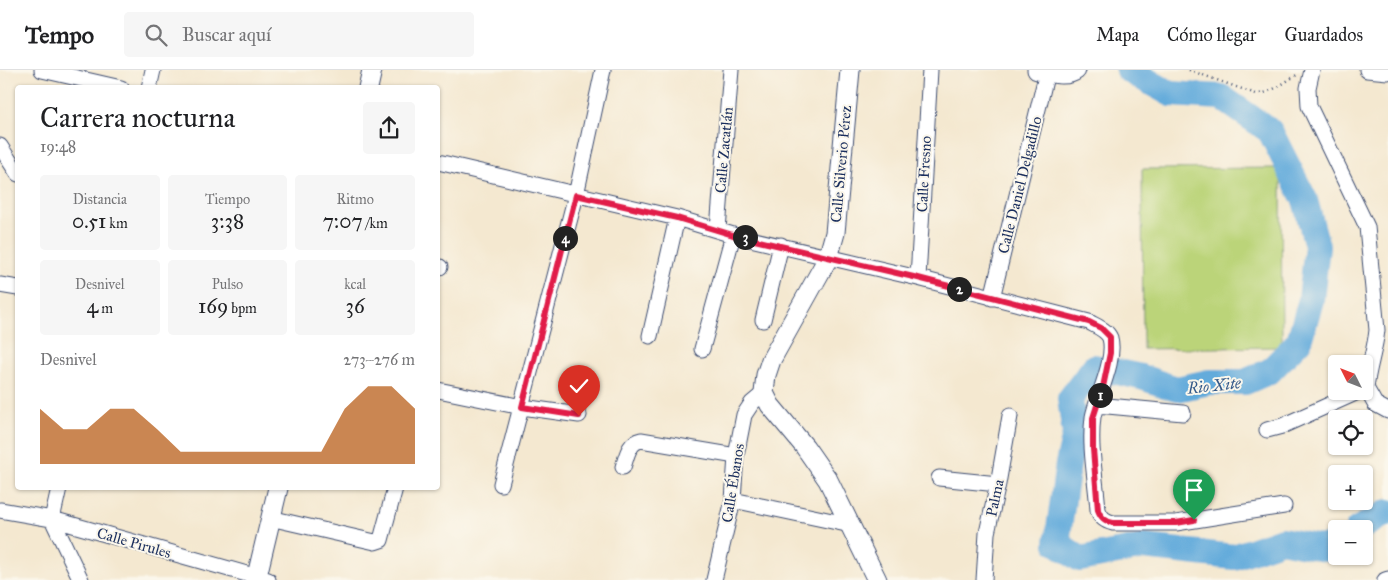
<!DOCTYPE html>
<html lang="es">
<meta charset="utf-8">
<style>
:root{--surface:#fff;--page:#f6f6f6;--text:#202124;--muted:#757577;--line:#e0e0e0;--accent:#b45309}
body{margin:0;font-family:"IM FELL Great Primer",serif;background:var(--page);color:var(--text);height:100vh;display:flex;flex-direction:column;font-size:19px;white-space:nowrap}
*{box-sizing:border-box;margin:0}
p{font-size:16px;color:var(--muted)}
.icon{flex:none;width:28px;height:28px;fill:none;stroke:currentColor;stroke-width:2;stroke-linecap:round;stroke-linejoin:round}
.map{position:relative;flex:1;overflow:hidden}
.side{position:absolute;left:15px;top:15px;width:425px;height:405px;display:flex;flex-direction:column;background:var(--surface);border-radius:5px;box-shadow:0 1px 4px #0004}
.side>*{flex:none}
.needle{width:32px;rotate:312deg}
.controls{position:absolute;left:1328px;top:285px;display:grid;gap:10px}
.controls a{display:grid;place-items:center;width:45px;height:45px;border-radius:5px;background:var(--surface);box-shadow:0 1px 4px #0004;font-size:25px}
.pin{position:absolute;display:grid;place-items:center;width:42px;height:42px;color:#fff;margin:-51px -21px;border-radius:50% 50% 50% 0;rotate:-45deg;box-shadow:0 0 5px #0007}
.pin .icon{rotate:45deg}
.km{position:absolute;width:25px;height:25px;margin:-12px;border-radius:50%;background:#222;color:#fff;font-size:14px;line-height:25px;text-align:center}
.round{display:grid;place-items:center;flex:none;width:52px;height:52px;border-radius:5px;background:var(--page)}
.headline{display:flex;align-items:center;justify-content:space-between;height:85px;padding:0 25px}
h1{font-size:28px;font-weight:600;line-height:38px}
.metrics{display:grid;grid-template-columns:repeat(3,1fr);gap:8px;height:85px;padding:5px 25px}
.metrics div{display:grid;align-content:center;border-radius:5px;background:var(--page);text-align:center}
.metrics b{font-size:21px;font-weight:600}
.metrics small{font-size:14px;font-weight:400}
.metrics p{font-size:14px}
.chart{height:140px;padding:10px 25px}
.chart p{display:flex;justify-content:space-between}
.chart svg{width:100%;height:90px;margin-top:5px;fill:var(--accent);opacity:.7}
header{display:flex;align-items:center;gap:30px;box-sizing:border-box;height:70px;padding:0 25px;background:var(--surface);border-bottom:1px solid var(--line)}
header strong{font-size:24px}
nav{display:flex;gap:28px;margin-inline-start:auto;font-size:18px}
.search{width:350px;height:45px;background:var(--page);display:flex;align-items:center;gap:12px;box-sizing:border-box;padding:0 18px;border-radius:5px;color:var(--muted);font-size:19px}
.map>svg:first-child{display:block}
.green{fill:#bbd479;stroke:#6b826c}
.lines{fill:none;stroke-linecap:round;stroke-linejoin:round}
.river{stroke:#64abdb;stroke-width:26}
.minor-casing{stroke:#3c4b6f;stroke-width:17}
.tertiary-casing{stroke:#3c4b6f;stroke-width:21}
.path{stroke:#3c4b6f;stroke-width:2.5;stroke-dasharray:1 4;stroke-linecap:butt}
.minor{stroke:#fff;stroke-width:15}
.tertiary{stroke:#fff;stroke-width:19}
.route-casing{stroke:#fff;stroke-width:10}
.route{stroke:#e11d48;stroke-width:6}
.labels{text-anchor:middle;stroke-width:4;stroke-linejoin:round;paint-order:stroke}
.street-label{font-size:15px;fill:#1b2f5e;stroke:#fbf7ec}
.water-label{font-size:16px;font-style:italic;fill:#355a8a;stroke:#fbf7ec}
</style>
<header>
<strong>Tempo</strong>
<div class="search"><svg class="icon" aria-label="search" viewBox="0 0 24 24"><circle cx="10" cy="10" r="6"/><path d="M15 15l6 6"/></svg>Buscar aquí</div>
<nav><a>Mapa</a><a>Cómo llegar</a><a>Guardados</a></nav>
</header>
<div class="map">
<svg width="1388" height="510" viewBox="0 0 1388 510">
<rect width="100%" height="100%" fill="#fbf7ec"/>
<filter id="ink" filterUnits="userSpaceOnUse"><feTurbulence type="fractalNoise" baseFrequency=".02" numOctaves="2"/><feDisplacementMap in="SourceGraphic" scale="10" xChannelSelector="R" yChannelSelector="G"/><feConvolveMatrix kernelMatrix="1 2 1 2 8 2 1 2 1" color-interpolation-filters="sRGB"/></filter>
<filter id="wash" filterUnits="userSpaceOnUse"><feTurbulence type="fractalNoise" baseFrequency=".0096" numOctaves="4" result="noise"/><feDisplacementMap in="SourceGraphic" scale="20" xChannelSelector="R" yChannelSelector="G"/><feGaussianBlur stdDeviation="1.12" result="paint"/><feColorMatrix in="noise" values="0 0 0 0 0 0 0 0 0 0 0 0 0 0 0 0 0 1.4 0 .05"/><feComposite in="paint" operator="in"/></filter>
<g filter="url(#wash)">
<rect width="100%" height="100%" fill="#f4e8d0"/>
<path class="green" d="M1281 98 1282 277 1143 279 1142 99Z"/>
<g class="lines">
<path class="river" d="M1128 0 1171 24 1221 27 1270 61 1305 130 1317 176 1311 230 1299 271 1270 301 1245 312H1209L1177 319 1141 307 1094 297 1070 329 1075 364 1068 394 1057 473 1080 489 1144 477 1234 487 1282 470 1325 479 1336 472
M1358 459 1388 442"/>
</g>
</g>
<g filter="url(#ink)">
<g class="lines">
<g class="minor-casing">
<path id="minor" d="M42 0 121 18
M1312 0 1308 18 1309 36 1367 157 1377 260C1375 280 1368 298 1366 318
M1367 0 1388 2
M149 18 153 0
M0 76 18 104
M438 92 677 148 733 165 918 208 1089 252C1096 256 1107 260 1110 268 1116 290 1097 326 1093 347 1089 377 1096 410 1098 440 1101 448 1105 451 1113 453H1176L1284 436
M718 159 731 0
M438 197H440
M918 208 930 0
M0 215 18 218
M992 228 1047 2
M763 250 781 175
M650 266 677 148
M702 279 733 165
M1366 318 1375 334 1388 341
M438 320 522 337 579 345
M1097 335 1183 343
M1267 360 1282 356 1360 321
M623 397C627 386 628 373 641 370L736 386
M939 408 998 414
M501 414 576 125 603 0
M59 418 52 449 81 510
M733 430 851 455
M0 440 52 449 268 510
M270 448 375 472 381 470 395 418
M714 510 733 430 736 386 744 345 752 333 764 323
M984 510 987 463 998 414 1010 346
M1385 510 1388 509"/>
</g>
<g class="tertiary-casing">
<path id="tertiary" d="M850 0 835 163 828 188 771 290 766 305 764 323 770 335 805 377 828 410 877 510
M1037 0C1049 2 1066 8 1076 0
M368 18 372 0
M256 510 278 418"/>
</g>
<path class="path" d="M1189 0 1256 24C1271 24 1284 12 1297 5"/>
<use href="#minor" class="minor"/>
<use href="#tertiary" class="tertiary"/>
</g>
</g>
<g class="lines" filter="url(#ink)">
<g class="route-casing">
<path id="route" d="M579 346 522 337 576 125 677 148 733 165 918 208 1089 252 1101 258 1110 267V283L1103 317 1093 348V379L1098 440C1101 448 1105 451 1113 453H1176L1194 450"/>
</g>
<use href="#route" class="route"/>
</g>
<g class="labels">
<g class="street-label">
<text transform="translate(724 80) rotate(-85)" y="5">Calle Zacatlán</text>
<text transform="translate(841 94) rotate(-85)" y="5">Calle Silverio Pérez</text>
<text transform="translate(924 104) rotate(-87)" y="5">Calle Fresno</text>
<text transform="translate(1020 115) rotate(-76)" y="5">Calle Daniel Delgadillo</text>
<text transform="translate(733 413) rotate(-81)" y="5">Calle Ébanos</text>
<text transform="translate(995 428) rotate(-78)" y="5">Palma</text>
<text transform="translate(134 473) rotate(16)" y="5">Calle Pirules</text>
</g>
<g class="water-label">
<text transform="translate(1214 315) rotate(-6)" y="6">Rio Xite</text>
</g>
</g>
</svg>
<div class="controls">
<a><svg class="needle" viewBox="-14 -14 28 28"><path d="M0-13l5 13h-10z" fill="#e53935"/><path d="M0 13l5-13h-10z" fill="#757577"/></svg></a>
<a><svg class="icon" aria-label="locate" viewBox="0 0 24 24"><circle cx="12" cy="12" r="6"/><path d="M12 2v4M12 18v4M2 12h4M18 12h4"/></svg></a>
<a>+</a>
<a>−</a>
</div>
<div class="pin" style="left:1194px;top:450px;background:#1e9e55"><svg class="icon" aria-label="arrive" viewBox="0 0 24 24"><path d="M6 21V4h12l-3 4 3 4H6"/></svg></div>
<div class="pin" style="left:579px;top:346px;background:#d93025"><svg class="icon" aria-label="check" viewBox="0 0 24 24"><path d="M5 12l5 5 9-10"/></svg></div>
<b class="km" style="left:1100px;top:325px">1</b>
<b class="km" style="left:959px;top:219px">2</b>
<b class="km" style="left:745px;top:167px">3</b>
<b class="km" style="left:565px;top:168px">4</b>
<section class="side">
<div class="headline"><div><h1>Carrera nocturna</h1><p>19:48</p></div><a class="round"><svg class="icon" aria-label="share" viewBox="0 0 24 24"><path d="M12 15V3M7 8l5-5 5 5M5 13v7h14v-7"/></svg></a></div>
<div class="metrics">
<div><p>Distancia</p><b>0.51<small> km</small></b></div>
<div><p>Tiempo</p><b>3:38</b></div>
<div><p>Ritmo</p><b>7:07<small> /km</small></b></div>
</div>
<div class="metrics">
<div><p>Desnivel</p><b>4<small> m</small></b></div>
<div><p>Pulso</p><b>169<small> bpm</small></b></div>
<div><p>kcal</p><b>36</b></div>
</div>
<div class="chart"><p><span>Desnivel</span>273–276 m</p>
<svg viewBox="0 0 160 44" preserveAspectRatio="none"><path d="M0 44V17L10 27L20 27L30 17L40 17L50 27L60 38L70 38L80 38L90 38L100 38L110 38L120 38L130 17L140 6L150 6L160 17V44z"/></svg>
</div>
</section>
</div>
